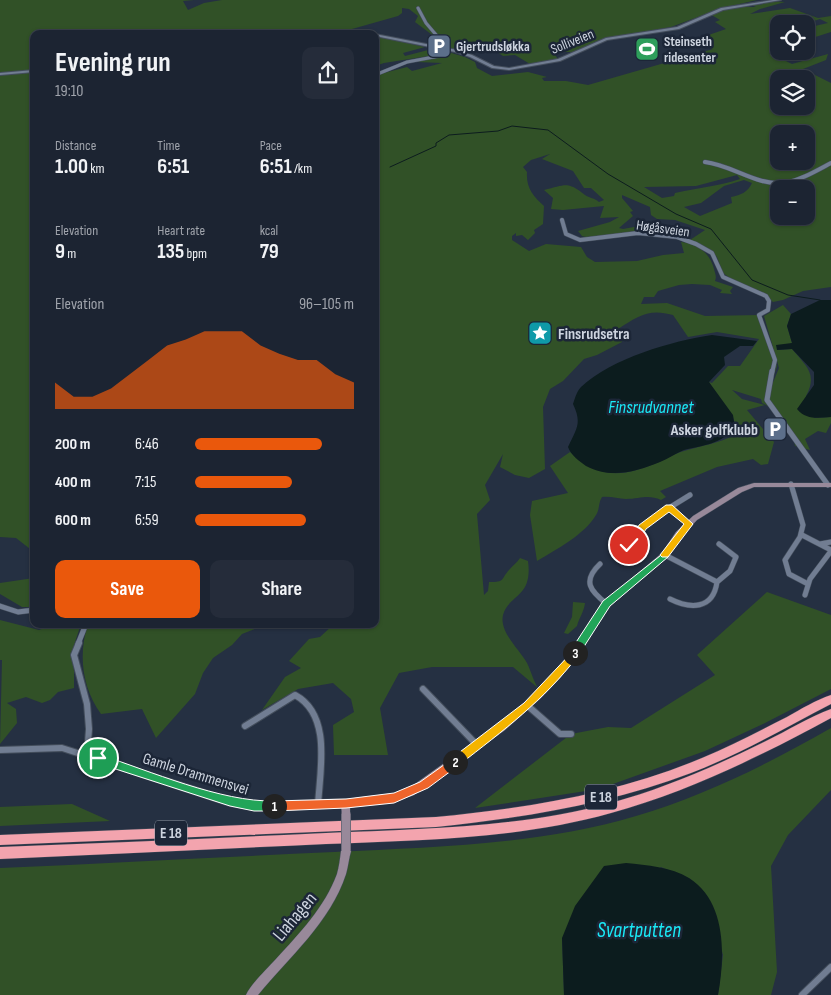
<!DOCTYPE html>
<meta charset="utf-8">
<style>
:root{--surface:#1c2432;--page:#252c3a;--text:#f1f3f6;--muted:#a0a4ac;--line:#3a414d;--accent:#ea580c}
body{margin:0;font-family:"Sofia Sans Condensed",sans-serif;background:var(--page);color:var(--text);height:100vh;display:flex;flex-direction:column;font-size:19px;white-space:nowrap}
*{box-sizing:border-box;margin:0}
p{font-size:16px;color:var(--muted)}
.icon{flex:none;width:28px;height:28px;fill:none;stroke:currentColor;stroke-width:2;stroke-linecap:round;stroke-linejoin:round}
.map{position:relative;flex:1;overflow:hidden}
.side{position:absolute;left:30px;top:30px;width:349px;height:598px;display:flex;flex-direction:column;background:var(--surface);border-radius:10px;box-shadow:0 1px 4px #0004,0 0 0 1px var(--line)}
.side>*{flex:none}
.buttons{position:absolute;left:770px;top:15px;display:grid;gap:10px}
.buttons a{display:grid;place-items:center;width:45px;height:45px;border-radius:10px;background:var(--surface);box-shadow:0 1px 4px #0004,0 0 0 1px var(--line);font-size:25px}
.pin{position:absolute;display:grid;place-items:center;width:42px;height:42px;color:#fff;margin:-21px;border:2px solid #fff;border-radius:50%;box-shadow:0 1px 5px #0007}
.km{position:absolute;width:25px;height:25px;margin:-12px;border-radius:50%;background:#222;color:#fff;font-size:14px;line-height:25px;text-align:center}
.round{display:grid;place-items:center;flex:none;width:52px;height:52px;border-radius:10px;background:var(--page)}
.headline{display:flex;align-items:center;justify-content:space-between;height:85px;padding:0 25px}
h1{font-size:28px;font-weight:700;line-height:38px}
.stats{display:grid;grid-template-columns:repeat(3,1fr);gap:8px;height:85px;padding:5px 25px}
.stats div{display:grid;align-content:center}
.stats b{font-size:21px;font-weight:700}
.stats small{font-size:14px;font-weight:400}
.stats p{font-size:14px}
.chart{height:140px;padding:10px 25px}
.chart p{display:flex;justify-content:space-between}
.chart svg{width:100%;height:90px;margin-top:5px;fill:var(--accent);opacity:.7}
.cta{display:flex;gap:10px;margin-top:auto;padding:10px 25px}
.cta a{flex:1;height:58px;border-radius:10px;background:var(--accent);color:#fff;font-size:20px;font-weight:700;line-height:58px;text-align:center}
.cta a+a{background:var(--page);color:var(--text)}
ul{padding:0 25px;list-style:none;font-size:16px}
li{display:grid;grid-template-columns:80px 60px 1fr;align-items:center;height:38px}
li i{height:12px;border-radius:6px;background:var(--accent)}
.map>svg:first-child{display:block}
.green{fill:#315127;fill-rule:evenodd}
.water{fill:#0c1c1e}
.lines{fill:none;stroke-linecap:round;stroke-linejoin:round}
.stream{stroke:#0c1c1e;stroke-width:1}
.minor-far3-casing{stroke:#434d5b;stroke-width:4}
.minor-far2-casing{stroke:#434d5b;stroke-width:5}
.minor-far1-casing{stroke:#434d5b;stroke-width:6}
.minor-casing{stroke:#434d5b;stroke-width:8}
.tertiary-casing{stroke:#434d5b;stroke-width:2}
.secondary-casing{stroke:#434d5b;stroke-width:1}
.motorway-casing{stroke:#434d5b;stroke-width:1}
.minor-far3{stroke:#717d92;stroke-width:3}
.minor-far2{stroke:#717d92;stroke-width:4}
.minor-far1{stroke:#717d92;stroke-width:5}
.minor{stroke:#717d92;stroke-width:6}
.tertiary{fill:#717d92;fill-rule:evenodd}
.secondary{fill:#98899a;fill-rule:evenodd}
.motorway{fill:#f3a4ae;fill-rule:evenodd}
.secondary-bridge-casing{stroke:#434d5b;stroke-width:10;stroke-linecap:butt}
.secondary-bridge{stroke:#98899a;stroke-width:9}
.split-1{fill:#22a559;stroke:#fff}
.split-2{fill:#f0652b;stroke:#fff}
.split-3{fill:#f5b400;stroke:#fff}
.split-4{fill:#22a559;stroke:#fff}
.split-5{fill:#f5b400;stroke:#fff}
.labels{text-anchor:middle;stroke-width:5;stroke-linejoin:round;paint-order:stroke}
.far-street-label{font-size:14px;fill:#cdd4df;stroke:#1c2637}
.far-poi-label{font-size:14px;font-weight:bold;fill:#cdd4df;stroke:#1c2637;text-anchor:start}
.shield{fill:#1c2637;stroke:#98a0ad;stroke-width:1}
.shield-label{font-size:15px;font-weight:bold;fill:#cdd4df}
.poi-label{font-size:16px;font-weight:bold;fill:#cdd4df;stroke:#1c2637;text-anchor:start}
.street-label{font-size:16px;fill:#cdd4df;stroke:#1c2637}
.water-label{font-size:18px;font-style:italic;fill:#1ae9f7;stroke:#1c2637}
.near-street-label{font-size:19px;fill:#cdd4df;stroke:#1c2637}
.near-water-label{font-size:21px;font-style:italic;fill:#1ae9f7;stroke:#1c2637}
</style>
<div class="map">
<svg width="831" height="995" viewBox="0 0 831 995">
<rect width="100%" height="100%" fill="#253042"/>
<path class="green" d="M0 0H194L183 1 188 10 204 3 222 0H757L722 8 671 27 606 38 574 52H560L555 55 558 59 530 64 515 55 503 56 491 48 463 52 451 49 415 22 418 16 409 9 402 8V13L398 16 352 29 358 34H34V552L16 538 0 537Z
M770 1 785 2 760 9 750 14 790 8 818 18 831 16V32L806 40V28L828 23 820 19 805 24H779V30L768 33 779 31V48L769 53 792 64 828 54 826 60 803 69 831 83V287L803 291 783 300 773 302 758 290 739 286 740 285 723 273 717 257 712 251 690 240 705 230 675 220 657 219 651 215 650 207 622 195V198L633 211 630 212 633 216 619 228 623 229 650 224 658 233 590 238 582 236 578 231 610 222 619 217 600 218 604 206 563 210 551 209 553 198 544 190C566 185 567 181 585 195 589 198 595 198 599 202L604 200 591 188H584L573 171 542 159 550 154 531 160 523 167 527 172C526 188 533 196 544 206L543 224 534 230 535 233 528 240 522 235 516 236V233L512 236V240L529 251 546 244 581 247 587 257 595 262 637 261 663 255 684 253 681 242C697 243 710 253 714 269 715 274 717 276 715 281L733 287 730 291 732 294 720 293 722 290 710 285 692 284 679 285 658 291 654 297H644L641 304 667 303 705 316 761 315 777 366 769 392 779 368 764 316 783 305 791 314 787 326 792 343 777 350 792 349C806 366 818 374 806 396L814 418 831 417V423L826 433 818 431 805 439 810 450 795 446C793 431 776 409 762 403L761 399 732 390 742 399 765 405 747 410 774 442 768 464 761 465 753 459 717 467 660 491 666 497 661 500C648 494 640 499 626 499 618 499 611 496 602 497 598 503 600 509 596 515 584 535 557 549 537 561L530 515 532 501 568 493 550 466 570 452C600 480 623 477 659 462 667 459 675 453 684 451 701 446 719 443 735 435 739 410 717 404 709 382L712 383 728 366H740L759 339 717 332 688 337 673 315C649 308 638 316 618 329L622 342 597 355 584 359 563 381 550 389 543 407 545 469 529 478 515 475 500 467 503 454 485 485 490 500 477 514 484 595 488 591 489 582C506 582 500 580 509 570 513 565 517 563 520 558L528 561C533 598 509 594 503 615 499 632 520 650 527 663 531 671 533 680 538 688L513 667H432L399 673 380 708 388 755H334L333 725 354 712 351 699 333 683 298 689 262 710 285 677 301 668 289 661 309 639 320 637 334 624H375V73H384L407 67 412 71 442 63 417 62 448 52 465 57 475 62 477 68 492 76 528 72 547 77 542 78 544 81H566L588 85 713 49 694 40 726 29 715 22 720 20 710 14 734 7H756L751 5 760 3V5ZM779 79H806V106H779ZM779 134H806V161H779ZM737 175 740 179C719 186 697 188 675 193L674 196 662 198 644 187 696 186ZM744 180 752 183C748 192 741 195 731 197L732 203 700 216 684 207 701 203 724 186ZM779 189H806V216H779Z
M375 36 425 47 403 53 405 56 432 49H434L428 52 435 55 384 63 375 66V61L379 56 375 54Z
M34 578V607H22L0 594V583Z
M767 592 831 615V689L765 723 705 751 599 789 475 808 571 734 608 727 631 728 715 675 697 655Z
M573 602 585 603C584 612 579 618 577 626L568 634 564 633 572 617Z
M0 620 39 630 54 624H81L71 654 74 671V688L58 692 50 700 42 703 26 697 7 703 16 709 17 723 0 744 2 660H0Z
M88 624H267L242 634 232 645 213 658 203 673 195 694 156 738 142 709 101 714C82 688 78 654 88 624Z
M831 728V790L788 835 771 866 777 972 771 995H718L723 955 708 898 690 879 661 867 562 938 564 995H0V868C111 863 223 857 334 852 434 847 539 845 636 816 704 796 770 763 831 728Z
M72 804 110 821 0 826V807Z"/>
<path class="water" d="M820 300H831V417C818 418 806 420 797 409L814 385V372L792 349 777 350 776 345 792 343 787 326 791 314Z
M712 335 757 341 753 346H740L724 357 725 365 709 382 733 415 735 428C720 444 705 445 684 450 676 453 668 459 660 462 635 472 611 479 586 466 579 461 571 455 568 447 577 428 582 423 573 404 575 398 577 391 581 387 612 358 672 341 712 335Z
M626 863C647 865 671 867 689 878 727 902 725 957 718 995H564L562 938 575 906 604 866Z"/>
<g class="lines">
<path class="stream" d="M390 167 436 146V143L449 135 498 131 512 126 548 130 608 174 676 214 711 229 752 280 788 295 820 300"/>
<g class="minor-far3-casing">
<path id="minor-far3" d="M418 8 426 23 449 50
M375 75 407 62 439 56 445 50
M705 162 711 163"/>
</g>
<g class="minor-far2-casing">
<path id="minor-far2" d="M705 162C732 165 757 186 784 183 801 180 816 171 831 163
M562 220 566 234 580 240 638 233 677 237 696 244 712 253 723 277 766 296 769 301 768 310 759 315 775 360 772 373"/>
</g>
<g class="minor-far1-casing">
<path id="minor-far1" d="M772 371 767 400 828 485
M791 484 803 525 800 537 785 560 789 574 808 584
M669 508 690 495
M802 535 831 550
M820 544 831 542
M616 551 635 541 642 527 669 508 689 524
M665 555 717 582 730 571 736 557 719 544
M600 564C582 581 590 591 607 604
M805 595 810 579 831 551
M670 599C690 609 713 610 717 582
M0 606 18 612 34 610
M78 644 86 624"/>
</g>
<g class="minor-casing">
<path id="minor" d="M79 643 74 655 87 704 89 729 87 755
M423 689 477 745
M528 706 560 734H571
M245 726 295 695C332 715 320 770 318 805
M802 995 831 967"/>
</g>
<g class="tertiary-casing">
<path id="tertiary" d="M773 0H781L723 10 679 29 607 40 560 61 509 70 492 68 470 57 455 52 375 36V34L457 50 472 55 494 66 509 68 558 59 606 38 677 27 721 8Z
M34 70V72L0 75V73Z
M62 745 230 798 254 802 346 799 349 800 350 803 349 806 346 807 254 810 230 806 62 751 0 753V747Z"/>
</g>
<g class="secondary-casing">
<path id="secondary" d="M754 483H831V487H754L742 492 697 520 682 536 668 557 610 606 583 647 560 678 541 698 505 730 414 795 394 802 350 807V814L349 817 346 818 343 817C341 812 341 805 343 800L394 794 408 789 499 724 535 694 554 674 577 643 604 602 662 553 676 532 693 516 738 488Z
M346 847 349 848 351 851C349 858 348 867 346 874 330 923 289 957 258 995H246C251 984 267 969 276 959 299 934 325 907 337 874 339 867 340 859 341 851L343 848Z"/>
</g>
<g class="motorway-casing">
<path id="motorway" d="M831 695V704C785 728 740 754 691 773 609 804 523 818 436 827L0 845V835L436 817C527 808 617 794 702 758 731 746 759 731 787 717 801 709 816 700 831 695Z
M831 709V718C761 756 688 792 611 813 519 839 421 840 326 844 217 849 109 854 0 859V847C109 843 217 838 326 833 420 829 518 828 611 803 665 788 716 766 766 741 787 731 809 717 831 709Z"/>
</g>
<use href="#minor-far3" class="minor-far3"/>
<use href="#minor-far2" class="minor-far2"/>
<use href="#minor-far1" class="minor-far1"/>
<use href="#minor" class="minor"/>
<use href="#tertiary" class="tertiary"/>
<use href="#secondary" class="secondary"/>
<use href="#motorway" class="motorway"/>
<g class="secondary-bridge-casing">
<path id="secondary-bridge" d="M346 814V851"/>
</g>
<use href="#secondary-bridge" class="secondary-bridge"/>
</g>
<path class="split-1" d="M98 754C150 771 221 802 274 801L279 806 274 811H254L230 806 94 762 93 758Z"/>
<path class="split-2" d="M455 757 460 762 459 765 428 788 394 803 346 808 274 811 269 806 274 801 346 799 394 793 420 782Z"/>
<path class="split-3" d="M575 649 579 653 578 656C543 701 504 730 459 765H452V758L524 703Z"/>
<path class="split-4" d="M665 552 668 553V557L610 606 578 656H571V650L603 601Z"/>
<path class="split-5" d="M666 505H672L693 524 668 557H662L660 555 684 524 669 512 646 529 638 543 626 547V542L632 539 639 525Z"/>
<defs>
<g id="parking-square" transform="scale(1.25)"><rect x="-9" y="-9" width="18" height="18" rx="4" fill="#5c6f8a" stroke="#1c2637"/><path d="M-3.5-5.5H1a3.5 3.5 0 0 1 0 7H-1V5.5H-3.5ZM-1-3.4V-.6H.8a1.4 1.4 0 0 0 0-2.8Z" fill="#fff"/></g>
<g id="stadium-square" transform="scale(1.25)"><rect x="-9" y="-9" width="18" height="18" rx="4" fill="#2e9e5b" stroke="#1c2637"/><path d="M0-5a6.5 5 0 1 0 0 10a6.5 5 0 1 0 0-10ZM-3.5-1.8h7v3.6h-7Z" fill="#fff"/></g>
<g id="sight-square" transform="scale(1.25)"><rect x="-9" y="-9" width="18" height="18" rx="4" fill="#0f9aa8" stroke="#1c2637"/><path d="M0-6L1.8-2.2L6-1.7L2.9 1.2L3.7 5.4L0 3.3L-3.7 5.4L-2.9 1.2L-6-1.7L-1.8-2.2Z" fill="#fff"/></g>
</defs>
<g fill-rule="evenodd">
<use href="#parking-square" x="439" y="46"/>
<use href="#stadium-square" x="647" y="49"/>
<use href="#sight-square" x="540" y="333"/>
<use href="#parking-square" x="775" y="429"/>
</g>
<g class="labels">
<g class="far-street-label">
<text transform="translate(572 41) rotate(-22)" y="5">Solliveien</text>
<text transform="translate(663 228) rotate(8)" y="5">Høgåsveien</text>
</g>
<g class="far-poi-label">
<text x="664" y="46">Steinseth<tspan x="664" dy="16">ridesenter</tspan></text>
<text x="456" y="51">Gjertrudsløkka</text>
</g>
<g class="shield">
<rect x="585" y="784.5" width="32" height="25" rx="4"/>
<rect x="155" y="820.5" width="32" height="25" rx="4"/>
</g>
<g class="shield-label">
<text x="601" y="802">E 18</text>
<text x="171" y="838">E 18</text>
</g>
<g class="poi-label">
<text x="558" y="339">Finsrudsetra</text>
<text x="758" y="435" text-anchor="end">Asker golfklubb</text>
</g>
<g class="street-label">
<text transform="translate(196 773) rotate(17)" y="6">Gamle Drammensvei</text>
</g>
<g class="water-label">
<text x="651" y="413">Finsrudvannet</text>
</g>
<g class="near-street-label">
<text transform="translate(294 916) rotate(-50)" y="7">Liahagen</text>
</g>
<g class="near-water-label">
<text x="639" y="937">Svartputten</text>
</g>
</g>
</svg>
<div class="buttons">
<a><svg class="icon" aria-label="locate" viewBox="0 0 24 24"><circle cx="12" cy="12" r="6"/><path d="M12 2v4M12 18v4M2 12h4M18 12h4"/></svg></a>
<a><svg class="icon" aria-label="layers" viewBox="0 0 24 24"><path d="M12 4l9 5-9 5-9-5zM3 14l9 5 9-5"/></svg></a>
<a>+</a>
<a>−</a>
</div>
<div class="pin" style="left:98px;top:758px;background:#1e9e55"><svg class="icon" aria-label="arrive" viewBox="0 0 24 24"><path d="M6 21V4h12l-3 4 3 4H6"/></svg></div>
<div class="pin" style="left:629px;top:545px;background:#d93025"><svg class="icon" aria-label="check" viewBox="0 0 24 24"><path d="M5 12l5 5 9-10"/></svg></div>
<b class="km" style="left:274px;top:806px">1</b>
<b class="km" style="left:455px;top:762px">2</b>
<b class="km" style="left:575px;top:653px">3</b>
<section class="side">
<div class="headline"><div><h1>Evening run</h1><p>19:10</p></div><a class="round"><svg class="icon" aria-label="share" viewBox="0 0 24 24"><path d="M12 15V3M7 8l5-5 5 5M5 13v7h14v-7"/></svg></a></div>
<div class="stats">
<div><p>Distance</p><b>1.00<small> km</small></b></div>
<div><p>Time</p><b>6:51</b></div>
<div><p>Pace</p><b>6:51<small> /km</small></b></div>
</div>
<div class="stats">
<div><p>Elevation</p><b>9<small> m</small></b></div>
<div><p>Heart rate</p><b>135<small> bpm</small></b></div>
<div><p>kcal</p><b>79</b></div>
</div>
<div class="chart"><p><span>Elevation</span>96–105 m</p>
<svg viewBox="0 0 160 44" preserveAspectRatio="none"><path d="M0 44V31L10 38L20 38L30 34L40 27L50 20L60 13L70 10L80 6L90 6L100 6L110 13L120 17L130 20L140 20L150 27L160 31V44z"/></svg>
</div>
<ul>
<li><b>200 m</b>6:46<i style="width:80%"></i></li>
<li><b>400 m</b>7:15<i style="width:61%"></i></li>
<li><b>600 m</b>6:59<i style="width:70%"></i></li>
</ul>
<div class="cta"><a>Save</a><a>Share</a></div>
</section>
</div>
